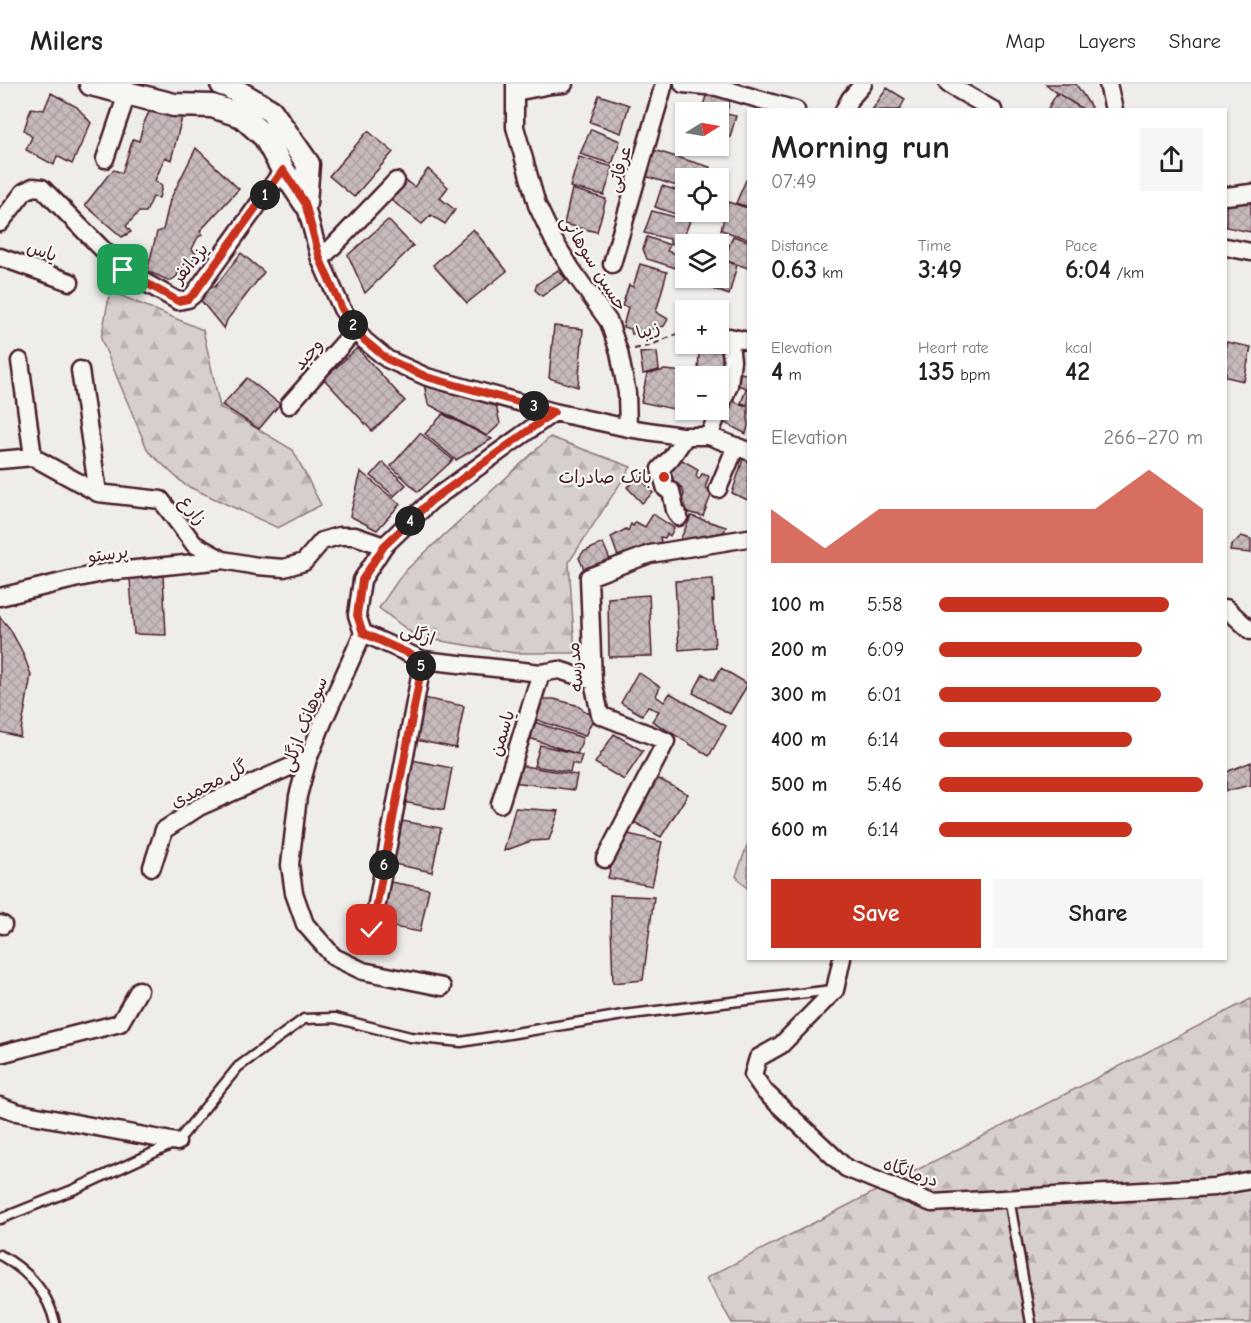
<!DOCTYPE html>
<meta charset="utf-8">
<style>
:root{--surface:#fff;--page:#f6f6f6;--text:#222;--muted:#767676;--line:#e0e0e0;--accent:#c8321e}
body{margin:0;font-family:"Comic Neue","Playpen Sans Arabic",sans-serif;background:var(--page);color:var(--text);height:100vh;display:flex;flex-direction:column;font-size:22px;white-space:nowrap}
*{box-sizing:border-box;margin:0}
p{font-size:20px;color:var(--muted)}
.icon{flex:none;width:33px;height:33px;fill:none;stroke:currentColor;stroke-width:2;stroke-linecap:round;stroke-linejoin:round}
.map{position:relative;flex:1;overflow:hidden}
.sheet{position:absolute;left:747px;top:24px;width:480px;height:852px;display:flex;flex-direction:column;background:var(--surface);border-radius:0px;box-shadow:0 2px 4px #0004}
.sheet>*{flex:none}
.needle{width:39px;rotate:79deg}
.tools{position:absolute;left:675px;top:18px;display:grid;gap:12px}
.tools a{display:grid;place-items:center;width:54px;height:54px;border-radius:0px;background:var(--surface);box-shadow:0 2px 4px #0004;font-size:30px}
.pin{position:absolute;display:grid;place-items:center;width:51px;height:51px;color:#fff;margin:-26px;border-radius:12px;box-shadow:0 3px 9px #0006}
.km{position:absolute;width:30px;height:30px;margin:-15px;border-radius:50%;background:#222;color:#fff;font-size:16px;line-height:30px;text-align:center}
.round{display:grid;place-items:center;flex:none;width:63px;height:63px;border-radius:0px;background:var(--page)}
.head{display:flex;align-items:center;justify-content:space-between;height:102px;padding:0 24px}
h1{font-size:33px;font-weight:800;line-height:45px}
.stats{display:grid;grid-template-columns:repeat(3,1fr);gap:9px;height:102px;padding:6px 24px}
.stats div{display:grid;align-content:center}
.stats b{font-size:26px;font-weight:800}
.stats small{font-size:16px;font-weight:400}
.stats p{font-size:16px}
.chart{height:168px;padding:12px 24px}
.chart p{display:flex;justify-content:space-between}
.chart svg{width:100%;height:108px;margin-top:6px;fill:var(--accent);opacity:.7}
.cta{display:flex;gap:12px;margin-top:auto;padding:12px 24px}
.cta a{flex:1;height:69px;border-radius:0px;background:var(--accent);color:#fff;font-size:24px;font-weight:800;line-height:69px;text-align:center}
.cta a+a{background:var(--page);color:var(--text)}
ul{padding:0 24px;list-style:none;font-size:20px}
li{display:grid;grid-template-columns:96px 72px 1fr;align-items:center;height:45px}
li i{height:15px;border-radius:8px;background:var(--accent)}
header{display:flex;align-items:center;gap:36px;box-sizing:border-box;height:84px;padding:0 30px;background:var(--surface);border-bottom:2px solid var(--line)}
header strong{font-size:28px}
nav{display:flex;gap:33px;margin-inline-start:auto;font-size:21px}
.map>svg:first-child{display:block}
.forest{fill:url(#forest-firs);stroke:#90777c;stroke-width:1.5}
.green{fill:#d7cfce;stroke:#90777c;stroke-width:1.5}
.building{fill:url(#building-cross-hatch);stroke:#4a1f2b;stroke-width:1.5}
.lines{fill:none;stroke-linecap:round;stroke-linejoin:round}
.service-casing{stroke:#4a1f2b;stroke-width:13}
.minor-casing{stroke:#4a1f2b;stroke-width:21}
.secondary-casing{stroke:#4a1f2b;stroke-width:27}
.path{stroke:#4a1f2b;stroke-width:2;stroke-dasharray:6 4.5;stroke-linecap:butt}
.service{stroke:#f6f6f2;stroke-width:8}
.minor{stroke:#f6f6f2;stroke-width:16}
.secondary{stroke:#f6f6f2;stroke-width:22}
.route-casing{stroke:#fff;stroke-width:12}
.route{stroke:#c8321e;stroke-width:8}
.poi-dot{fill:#c8321e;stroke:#f6f6f2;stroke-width:2}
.labels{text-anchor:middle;stroke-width:4.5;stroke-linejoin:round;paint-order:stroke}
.street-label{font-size:18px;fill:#4a1f2b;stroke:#f6f6f2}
.poi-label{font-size:18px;fill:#4a1f2b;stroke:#f6f6f2;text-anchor:end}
</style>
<header>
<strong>Milers</strong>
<nav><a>Map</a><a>Layers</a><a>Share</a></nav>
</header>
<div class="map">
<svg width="1251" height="1239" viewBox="0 0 1251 1239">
<defs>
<pattern id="forest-firs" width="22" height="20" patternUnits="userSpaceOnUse" patternTransform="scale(1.5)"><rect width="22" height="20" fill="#d7cfce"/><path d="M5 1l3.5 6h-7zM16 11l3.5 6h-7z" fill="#bab1b1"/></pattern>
<pattern id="building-cross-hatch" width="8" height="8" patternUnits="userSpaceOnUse" patternTransform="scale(1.5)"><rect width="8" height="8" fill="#c6babb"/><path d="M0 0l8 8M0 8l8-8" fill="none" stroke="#ac9fa1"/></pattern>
</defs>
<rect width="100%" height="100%" fill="#efedea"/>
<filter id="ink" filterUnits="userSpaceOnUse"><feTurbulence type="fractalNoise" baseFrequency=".0167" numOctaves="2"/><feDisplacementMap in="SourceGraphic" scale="12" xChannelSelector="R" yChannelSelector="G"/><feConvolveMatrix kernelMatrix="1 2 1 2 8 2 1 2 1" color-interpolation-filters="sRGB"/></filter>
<g filter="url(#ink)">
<path class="forest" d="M110 207 203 246 220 323 293 366 321 421 278 444 185 401 148 367 101 255Z
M550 353 631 383 569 478 575 569H514L417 553 379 524 403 489Z
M1251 915V1239H732L706 1194Z"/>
<path class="green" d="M748 759V805L736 792Z"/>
<path class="building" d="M1046 0H1076L1091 23 1089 26H1084L1057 9Z
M887 4 905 15 900 25 901 26H872Z
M51 9 77 23 91 39 72 80 57 72 54 81 26 66 32 53 24 46 31 24 44 26Z
M707 9 730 16 726 30 736 32 730 53 718 50V28H701Z
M1057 9 1084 26H1047Z
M599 11 629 21 621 49 590 38Z
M152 21 183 30 171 76 165 73 155 97 162 102 159 114 153 113 146 128H139L126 142 131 148 122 153 85 121 109 90 114 86 122 89 133 55 139 57 144 39Z
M591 45 620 57 612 80 580 70Z
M368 47 393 68 354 113 329 92Z
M196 64 239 105 200 147 202 151 198 153 192 165 196 170 190 181 186 179 176 193 170 197 147 187 157 148 163 146 170 116Z
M650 65 710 83 707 94H686V105L642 91Z
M579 73 613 83 604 111 570 103Z
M428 85 448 103 440 114 455 126 445 140 431 131 422 140 390 115 405 96 414 103Z
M746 96 748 97V123L736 119Z
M662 102 686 109V128H696L693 136 655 123Z
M572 105 606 115 597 148 564 140Z
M1251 114V148L1226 143V115Z
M728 118 748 124V155L721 146Z
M652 127 690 137 680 162 670 159V155L644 149Z
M388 136 413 162 365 209 348 171Z
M473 145 507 187 467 219 433 181Z
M733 152 748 157V184L724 176Z
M647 153 670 161 667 167 680 171 676 184 647 175 643 165Z
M241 169 264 188 227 236 224 245 198 213 208 201 215 203Z
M718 174 737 181 729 211 703 201 705 194H718Z
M640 180 667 188 656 228 668 235 664 242 632 250 631 245 623 243 628 223 622 222 629 201 633 203Z
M558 186 566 195 542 212 535 206 537 200Z
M554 242 583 245 578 303 549 294Z
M718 243 725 244 726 264 688 270 687 260H718Z
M1226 258 1251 263 1244 297 1226 293Z
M357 264 405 317 372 347 324 295Z
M726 266 727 295 698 287 699 269Z
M657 268 659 286 643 290 640 269Z
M665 286 693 289 692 292H686V316L682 327 641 318 647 290Z
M738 288 748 291V305L738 301Z
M247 294 280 320 259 345 222 321Z
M423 295 495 316 500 340 487 352 428 320Z
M746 305 748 306V321L741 319Z
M730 316 748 323V342L746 350 721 337Z
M686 322V326H711V328L703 332 684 328Z
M443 330 492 355 456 376 425 350Z
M420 349 453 376 418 408 391 382Z
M744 372 748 374V416L732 409Z
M680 375 698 385 696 392 699 395 702 390 709 392 705 404 713 406 703 432 690 429 678 423 684 411 682 404 665 389Z
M383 378 406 401 394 412 371 392Z
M361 388 400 420 377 446 350 432Z
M644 389 647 392 643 397 653 409 642 419 627 403Z
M653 430 674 444 670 452 667 450 665 454 660 453 662 463 619 475 611 453 626 445 628 447 631 440 633 442 636 438 645 443Z
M691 432 726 443 724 448 680 456Z
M1241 452 1251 455V469L1230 467 1231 462Z
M603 459 611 478 585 487 579 474 583 468Z
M163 492 166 551 134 550 130 495Z
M713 495 714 517 712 516 715 563 679 566 675 497Z
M649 511 652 572 609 573 608 514Z
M0 533 10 545 23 569 31 591 20 653 0 648Z
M721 584 748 600 730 630 693 609 703 590 714 596Z
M638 588 660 603 656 612 664 618 670 609 726 642 709 672 652 637 659 627 648 623 642 631 621 619Z
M418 613 464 622 456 664 410 655Z
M546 615H554L576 621 594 633 585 652 534 635 540 618Z
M534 638 583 654 577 670 529 654Z
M614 650 643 667 624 696 595 679Z
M540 661 582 671 579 681 572 679 570 688 534 682Z
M407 675 452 684 444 726 398 717Z
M1251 678V701L1226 707V688Z
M518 681 577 691 574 706 513 698Z
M653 692 688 710 661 753 623 732Z
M515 724 559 727 549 756 531 757 504 767Z
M396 736 441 744 432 788 389 779Z
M620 748 662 758 652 802 608 794Z
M385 797 429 805 420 848 377 840Z
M610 811 654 813 643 896 613 899Z"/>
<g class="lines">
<g class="service-casing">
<path id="service" d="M1009 1114 1031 1239
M0 1135 75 1105 177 1058 238 983 304 935 335 934 410 953 461 958 623 931 832 906
M0 1171C27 1186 48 1208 55 1239"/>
</g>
<g class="minor-casing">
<path id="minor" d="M515 0V43L537 121 554 157 572 186 609 238 619 268 627 309 628 344
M683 0 717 3 796 26
M948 0 993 26
M1108 0 1114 26
M515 8 551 1 564 0
M844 26 850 15 863 0
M105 75 127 10
M1226 112 1251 109
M305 119 320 175 342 225 364 256 387 275 427 293 554 328 628 344 681 352H709L748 367
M0 139 24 108 33 103 42 104 123 186 178 217 188 215 194 210 283 86
M1226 163 1251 168
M0 173 70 198
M320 176 396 97
M612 180 664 0
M20 277 33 373
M80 286 98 409
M289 321 356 245
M554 328 431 417 384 462 362 496 357 531 363 549 423 576 541 589 559 586 593 597
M709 352 729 301 732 276 729 253 748 257
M0 376 33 373 98 409 161 416 194 460 223 476 257 482 284 484 304 478 322 457 339 452H355L384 462
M718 405 736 362
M679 433 675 426 671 407 666 405 660 385 671 374 686 352
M0 513 74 495 107 488 223 476
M1226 524 1251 547
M363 549 323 638 308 675 298 712 290 781 294 809 305 840 334 873 363 887 442 903
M500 720 541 589
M605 775 666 657 600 631 593 597 589 493 650 470 748 454
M152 783 164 746 199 723 308 675
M0 840 3 841
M372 846 423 576
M842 874 835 906 781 961 758 974 753 991 765 1008 846 1084 932 1119 1214 1103 1251 1096
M0 970 120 939 139 906
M0 1022 16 1028 177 1058"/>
</g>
<g class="secondary-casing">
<path id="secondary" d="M91 0 174 21 212 22 242 32 265 53 283 86 305 119
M222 0 228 2 271 27 308 80 305 119"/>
</g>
<path class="path" d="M634 265 649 262 686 246"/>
<use href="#service" class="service"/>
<use href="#minor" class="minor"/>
<use href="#secondary" class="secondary"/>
</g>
</g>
<g class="lines" filter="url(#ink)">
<g class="route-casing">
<path id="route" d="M123 186 178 217 188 215 194 210 283 86 305 119 320 175 342 225 364 256 387 275 427 293 554 328 431 417 384 462 362 496 357 531 363 549 423 576 372 846"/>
</g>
<use href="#route" class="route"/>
</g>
<circle class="poi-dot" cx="664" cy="393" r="6"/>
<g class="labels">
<g class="street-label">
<text transform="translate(619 85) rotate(-74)" y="6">عرفاتی</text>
<text transform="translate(42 167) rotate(19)" y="6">یاس</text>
<text transform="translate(190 179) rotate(-51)" y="6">یزدانفر</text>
<text transform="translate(594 179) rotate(58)" y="6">حسین سوهانی</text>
<text transform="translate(648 246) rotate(-19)" y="6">زیبا</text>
<text transform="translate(308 270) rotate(-49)" y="6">وحید</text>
<text transform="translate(193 426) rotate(52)" y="6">زارع</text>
<text transform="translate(108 470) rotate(-8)" y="6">پرستو</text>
<text transform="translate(418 550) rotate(19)" y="6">ازگلی</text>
<text transform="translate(575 583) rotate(-95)" y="6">مدرسه</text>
<text transform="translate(304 640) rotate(-69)" y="6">سوهانک ازگلی</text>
<text transform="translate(502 649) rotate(-73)" y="6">یاسمن</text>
<text transform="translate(209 700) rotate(-27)" y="6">گل محمدی</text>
<text transform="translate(911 1088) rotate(19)" y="6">درمانگاه</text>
</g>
<g class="poi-label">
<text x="652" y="399">بانک صادرات</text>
</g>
</g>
</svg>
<div class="tools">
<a><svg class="needle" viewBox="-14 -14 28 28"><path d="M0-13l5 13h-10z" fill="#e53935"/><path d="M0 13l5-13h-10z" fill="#767676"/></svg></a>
<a><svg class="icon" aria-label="locate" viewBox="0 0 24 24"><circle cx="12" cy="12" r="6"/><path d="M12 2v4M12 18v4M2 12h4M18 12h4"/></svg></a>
<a><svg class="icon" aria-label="layers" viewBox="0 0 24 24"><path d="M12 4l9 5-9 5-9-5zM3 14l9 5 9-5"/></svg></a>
<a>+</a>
<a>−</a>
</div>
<div class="pin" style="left:123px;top:186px;background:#1e9e55"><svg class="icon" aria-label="arrive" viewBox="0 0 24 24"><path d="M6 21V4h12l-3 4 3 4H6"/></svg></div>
<div class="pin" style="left:372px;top:846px;background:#d93025"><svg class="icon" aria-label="check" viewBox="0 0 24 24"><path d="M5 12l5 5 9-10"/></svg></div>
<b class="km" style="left:265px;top:111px">1</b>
<b class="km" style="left:353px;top:241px">2</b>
<b class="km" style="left:534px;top:322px">3</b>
<b class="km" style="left:410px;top:437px">4</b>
<b class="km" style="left:421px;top:582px">5</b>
<b class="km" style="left:384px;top:781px">6</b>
<section class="sheet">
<div class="head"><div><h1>Morning run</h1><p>07:49</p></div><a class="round"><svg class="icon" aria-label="share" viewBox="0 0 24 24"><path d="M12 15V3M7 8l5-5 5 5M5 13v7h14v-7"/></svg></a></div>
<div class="stats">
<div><p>Distance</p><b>0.63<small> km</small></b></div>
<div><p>Time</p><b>3:49</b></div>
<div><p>Pace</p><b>6:04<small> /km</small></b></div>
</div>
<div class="stats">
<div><p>Elevation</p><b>4<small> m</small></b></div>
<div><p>Heart rate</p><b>135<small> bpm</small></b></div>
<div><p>kcal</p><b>42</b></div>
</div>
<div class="chart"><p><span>Elevation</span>266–270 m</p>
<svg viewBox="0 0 160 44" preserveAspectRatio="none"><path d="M0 44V22L10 30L20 38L30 30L40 22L50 22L60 22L70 22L80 22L90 22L100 22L110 22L120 22L130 14L140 6L150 14L160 22V44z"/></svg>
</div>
<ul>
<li><b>100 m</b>5:58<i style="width:87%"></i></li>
<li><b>200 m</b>6:09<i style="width:77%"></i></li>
<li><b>300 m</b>6:01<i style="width:84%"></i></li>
<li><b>400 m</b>6:14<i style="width:73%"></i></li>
<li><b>500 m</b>5:46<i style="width:100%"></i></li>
<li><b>600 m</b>6:14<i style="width:73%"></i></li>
</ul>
<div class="cta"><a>Save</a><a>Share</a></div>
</section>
</div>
